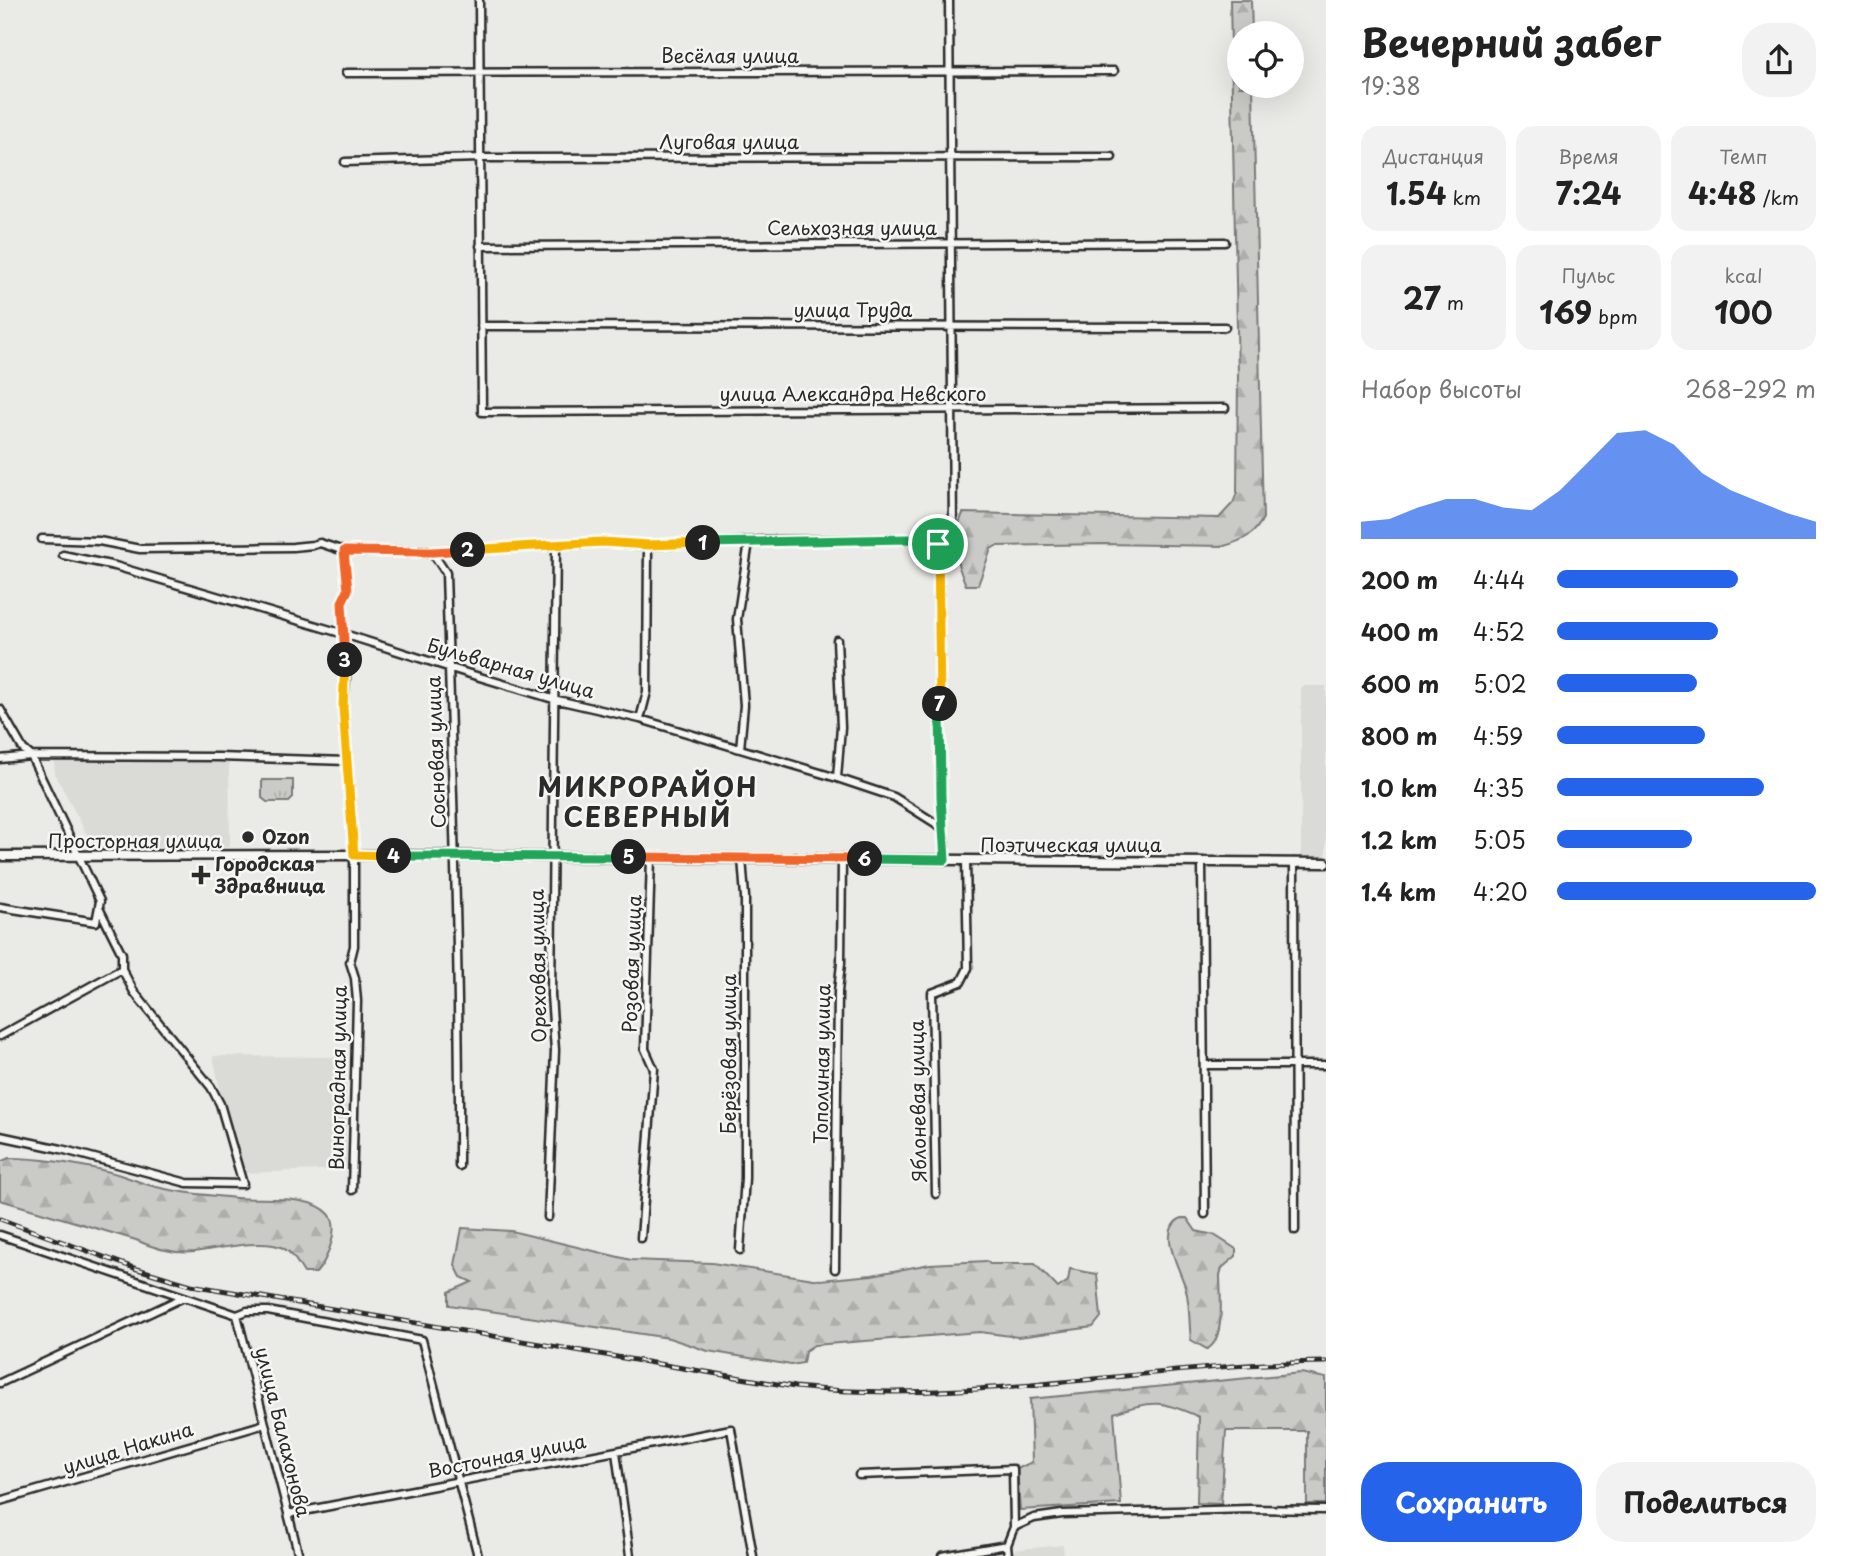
<!DOCTYPE html>
<html lang="ru">
<meta charset="utf-8">
<style>
:root{--surface:#fff;--page:#f2f2f2;--text:#222;--muted:#767676;--accent:#2563eb}
body{margin:0;font-family:"Playpen Sans",sans-serif;background:var(--page);color:var(--text);height:100vh;display:flex;flex-direction:column;font-size:26px;white-space:nowrap}
*{box-sizing:border-box;margin:0}
p{font-size:23px;color:var(--muted)}
.icon{flex:none;width:38px;height:38px;fill:none;stroke:currentColor;stroke-width:2;stroke-linecap:round;stroke-linejoin:round}
.map{position:relative;flex:1;overflow:hidden}
.drawer{display:flex;flex-direction:column;background:var(--surface);width:525px}
.drawer>*{flex:none}
.controls{position:absolute;left:1227px;top:21px;display:grid;gap:14px}
.controls a{display:grid;place-items:center;width:77px;height:77px;border-radius:50%;background:var(--surface);box-shadow:0 7px 28px #0002;font-size:35px}
.pin{position:absolute;display:grid;place-items:center;width:60px;height:60px;color:#fff;margin:-30px;border:4px solid #fff;border-radius:50%;box-shadow:0 2px 7px #0007}
.km{position:absolute;width:35px;height:35px;margin:-18px;border-radius:50%;background:#222;color:#fff;font-size:19px;line-height:35px;text-align:center}
.round{display:grid;place-items:center;flex:none;width:74px;height:74px;border-radius:28px;background:var(--page)}
.headline{display:flex;align-items:center;justify-content:space-between;height:119px;padding:0 35px}
h1{font-size:38px;font-weight:700;line-height:52px}
.figures{display:grid;grid-template-columns:repeat(3,1fr);gap:10px;height:119px;padding:7px 35px}
.figures div{display:grid;align-content:center;border-radius:18px;background:var(--page);text-align:center}
.figures b{font-size:30px;font-weight:700}
.figures small{font-size:19px;font-weight:400}
.figures p{font-size:19px}
.chart{height:196px;padding:14px 35px}
.chart p{display:flex;justify-content:space-between}
.chart svg{width:100%;height:126px;margin-top:7px;fill:var(--accent);opacity:.7}
.button{display:flex;gap:14px;margin-top:auto;padding:14px 35px}
.button a{flex:1;height:80px;border-radius:28px;background:var(--accent);color:#fff;font-size:28px;font-weight:700;line-height:80px;text-align:center}
.button a+a{background:var(--page);color:var(--text)}
ul{padding:0 35px;list-style:none;font-size:23px}
li{display:grid;grid-template-columns:112px 84px 1fr;align-items:center;height:52px}
li i{height:18px;border-radius:9px;background:var(--accent)}
main{display:flex;flex:1;min-height:0}
.map>svg:first-child{display:block}
.built{fill:#dadad6}
.grass{fill:url(#grass-tufts);stroke:#7a7a79;stroke-width:2}
.forest{fill:url(#forest-firs);stroke:#7a7a79;stroke-width:2}
.lines{fill:none;stroke-linecap:round;stroke-linejoin:round}
.minor-casing{stroke:#2b2b2b;stroke-width:11}
.tertiary-casing{stroke:#2b2b2b;stroke-width:13}
.minor{stroke:#f6f6f2;stroke-width:6}
.tertiary{stroke:#f6f6f2;stroke-width:8}
.rail-casing{stroke:#2b2b2b;stroke-width:5}
.rail{stroke:#f6f6f2;stroke-width:2.5;stroke-dasharray:8;stroke-linecap:butt}
.split-1-casing{stroke:#fff;stroke-width:14}
.split-2-casing{stroke:#fff;stroke-width:14}
.split-3-casing{stroke:#fff;stroke-width:14}
.split-4-casing{stroke:#fff;stroke-width:14}
.split-5-casing{stroke:#fff;stroke-width:14}
.split-6-casing{stroke:#fff;stroke-width:14}
.split-7-casing{stroke:#fff;stroke-width:14}
.split-8-casing{stroke:#fff;stroke-width:14}
.split-1{stroke:#22a559;stroke-width:9}
.split-2{stroke:#f5b400;stroke-width:9}
.split-3{stroke:#f0652b;stroke-width:9}
.split-4{stroke:#f5b400;stroke-width:9}
.split-5{stroke:#22a559;stroke-width:9}
.split-6{stroke:#f0652b;stroke-width:9}
.split-7{stroke:#22a559;stroke-width:9}
.split-8{stroke:#f5b400;stroke-width:9}
.poi-dot{fill:#2b2b2b;stroke:#f6f6f2;stroke-width:2.5}
.labels{text-anchor:middle;stroke-width:5;stroke-linejoin:round;paint-order:stroke}
.street-label{font-size:19px;fill:#2b2b2b;stroke:#f6f6f2}
.poi-label{font-size:19px;font-weight:bold;fill:#2b2b2b;stroke:#f6f6f2;text-anchor:start}
.district-label{font-size:26px;font-weight:bold;letter-spacing:2px;fill:#2b2b2b;stroke:#f6f6f2}
</style>
<main>
<div class="map">
<svg width="1326" height="1556" viewBox="0 0 1326 1556">
<defs>
<pattern id="grass-tufts" width="24" height="20" patternUnits="userSpaceOnUse" patternTransform="scale(1.75)"><rect width="24" height="20" fill="#cacac7"/><path d="M3 7l-1-3M5 7V3M7 7l1-3M15 17l-1-3M17 17v-4M19 17l1-3" fill="none" stroke="#aeaeab"/></pattern>
<pattern id="forest-firs" width="22" height="20" patternUnits="userSpaceOnUse" patternTransform="scale(1.75)"><rect width="22" height="20" fill="#cacac7"/><path d="M5 1l3.5 6h-7zM16 11l3.5 6h-7z" fill="#aeaeab"/></pattern>
</defs>
<rect width="100%" height="100%" fill="#eaeae6"/>
<filter id="ink" filterUnits="userSpaceOnUse"><feTurbulence type="fractalNoise" baseFrequency=".0143" numOctaves="2"/><feDisplacementMap in="SourceGraphic" scale="14" xChannelSelector="R" yChannelSelector="G"/><feConvolveMatrix kernelMatrix="1 2 1 2 8 2 1 2 1" color-interpolation-filters="sRGB"/></filter>
<g filter="url(#ink)">
<path class="built" d="M1301 686H1326V856H1301Z
M54 760 229 763 230 847 94 848 55 774Z
M213 1056 346 1057V1169L244 1173 236 1138 221 1094Z
M1063 1545 1064 1556H1013L1012 1550Z"/>
<path class="grass" d="M262 780H293V798L289 802H267L262 798Z"/>
<path class="forest" d="M1230 0H1251L1252 33H1239V86H1253L1263 518C1255 535 1242 541 1224 546L1102 544 996 546 991 549 978 585H966C954 559 951 541 963 513L1219 518 1233 503 1237 493 1238 376Z
M9 1158C43 1158 77 1164 110 1172 127 1176 143 1185 161 1188 185 1194 211 1195 236 1198 261 1201 310 1193 329 1214 341 1228 326 1262 316 1273H304C298 1264 293 1253 283 1248 264 1238 216 1249 195 1252 174 1254 155 1249 136 1240L0 1200V1162Z
M1181 1218H1187L1196 1231 1214 1235 1236 1249V1256L1222 1268 1220 1275C1220 1294 1226 1340 1207 1349L1191 1340C1189 1324 1190 1305 1186 1290 1182 1271 1155 1232 1181 1218Z
M462 1228 511 1231 631 1260 712 1263 820 1280 872 1275 930 1264 986 1261 990 1264H1035L1058 1288 1068 1281 1070 1269 1097 1274 1101 1317 1093 1327 1018 1337 980 1332 814 1345 805 1351 803 1363 791 1365 708 1351 669 1338 449 1305V1292L472 1282 461 1277 455 1265Z
M1301 1373 1326 1378V1504H1307V1431H1226L1221 1504 1197 1503 1199 1417C1162 1400 1152 1400 1114 1413L1121 1504 1020 1510 1017 1469 1032 1462 1030 1399Z"/>
<g class="lines">
<g class="minor-casing">
<path id="minor" d="M479 0 482 412 1225 408
M346 73 1114 71
M345 162 480 158 1112 157
M480 246 1225 242
M481 326 1225 327
M42 539 99 541 140 549 293 547 313 545 320 543 344 551 363 552 399 551 432 552 602 542 648 546 766 540 908 539 938 544
M938 544 947 539 953 532 949 0
M938 544 941 797 945 860
M344 551 348 590 342 602 346 678 343 708 354 855V946L350 962 355 978 357 1001 352 1190
M432 552 446 573C452 771 460 968 459 1166
M63 555 115 566 344 634 473 675 553 699 640 719 837 778 894 797 943 828
M837 640 841 727 837 778
M0 709 23 749 31 756 100 901 96 922 0 907
M640 719 647 692 648 546
M740 749 744 705 737 619 749 542
M0 759 31 756 219 757 347 761
M1202 862 1205 1214
M1294 862 1295 1230
M0 1036 122 969
M1205 1065H1326
M0 1136 61 1149 187 1183 243 1184 220 1104 211 1087 134 992 122 969V954L99 908
M936 1194 932 993 961 982 968 968 966 860
M548 1217 555 1050 551 995 556 545
M0 1235 184 1297
M641 1238 654 1069 645 1049 651 858
M740 1250 745 1178V897L742 858
M835 1269 838 992 841 963 842 859
M237 1315 299 1556
M0 1383 184 1297 237 1315 247 1311H268L422 1340 478 1556
M616 1452 630 1556
M859 1475 1013 1469 1014 1527
M0 1501 265 1424
M288 1514 731 1429 753 1556
M942 1556 1007 1545
M1008 1556 1007 1545 1014 1527 1034 1518 1062 1514 1250 1509 1326 1510"/>
</g>
<g class="tertiary-casing">
<path id="tertiary" d="M0 856 354 855 1326 863"/>
</g>
<use href="#minor" class="minor"/>
<use href="#tertiary" class="tertiary"/>
<g class="rail-casing">
<path id="rail" d="M0 1219 134 1268 191 1285 795 1387C972 1406 1148 1364 1326 1362"/>
</g>
<use href="#rail" class="rail"/>
</g>
</g>
<g class="lines" filter="url(#ink)">
<g class="split-1-casing">
<path id="split-1" d="M703 543 908 539 938 544"/>
</g>
<g class="split-2-casing">
<path id="split-2" d="M468 550 602 542 648 545 703 543"/>
</g>
<g class="split-3-casing">
<path id="split-3" d="M345 660 342 602 348 590 344 551 432 552 468 550"/>
</g>
<g class="split-4-casing">
<path id="split-4" d="M345 660 343 708 354 855 394 856"/>
</g>
<g class="split-5-casing">
<path id="split-5" d="M394 856 629 857"/>
</g>
<g class="split-6-casing">
<path id="split-6" d="M629 857 865 859"/>
</g>
<g class="split-7-casing">
<path id="split-7" d="M865 859 945 860 941 797 940 704"/>
</g>
<g class="split-8-casing">
<path id="split-8" d="M938 544 940 704"/>
</g>
<use href="#split-1" class="split-1"/>
<use href="#split-2" class="split-2"/>
<use href="#split-3" class="split-3"/>
<use href="#split-4" class="split-4"/>
<use href="#split-5" class="split-5"/>
<use href="#split-6" class="split-6"/>
<use href="#split-7" class="split-7"/>
<use href="#split-8" class="split-8"/>
</g>
<g class="poi-dot">
<circle cx="248" cy="837" r="7"/>
<path d="M197.5 864.5h7v7h7v7h-7v7h-7v-7h-7v-7h7z"/>
</g>
<g class="labels">
<g class="street-label">
<text x="730" y="63">Весёлая улица</text>
<text x="729" y="149">Луговая улица</text>
<text x="852" y="235">Сельхозная улица</text>
<text x="853" y="317">улица Труда</text>
<text x="853" y="401">улица Александра Невского</text>
<text transform="translate(511 668) rotate(16)" y="7">Бульварная улица</text>
<text transform="translate(436 752) rotate(-92)" y="7">Сосновая улица</text>
<text x="135" y="848">Просторная улица</text>
<text x="1071" y="852">Поэтическая улица</text>
<text transform="translate(632 964) rotate(-88)" y="7">Розовая улица</text>
<text transform="translate(538 966) rotate(-91)" y="7">Ореховая улица</text>
<text transform="translate(729 1054) rotate(-90)" y="7">Берёзовая улица</text>
<text transform="translate(822 1064) rotate(-89)" y="7">Тополиная улица</text>
<text transform="translate(338 1078) rotate(-89)" y="7">Виноградная улица</text>
<text transform="translate(918 1101) rotate(-91)" y="7">Яблоневая улица</text>
<text transform="translate(283 1432) rotate(76)" y="7">улица Балахонова</text>
<text transform="translate(128 1448) rotate(-17)" y="7">улица Накина</text>
<text transform="translate(507 1456) rotate(-11)" y="7">Восточная улица</text>
</g>
<g class="poi-label">
<text x="262" y="844">Ozon</text>
<text x="215" y="871">Городская<tspan x="215" dy="22">Здравница</tspan></text>
</g>
<g class="district-label">
<text x="648" y="797">МИКРОРАЙОН<tspan x="648" dy="30">СЕВЕРНЫЙ</tspan></text>
</g>
</g>
</svg>
<div class="controls">
<a><svg class="icon" aria-label="locate" viewBox="0 0 24 24"><circle cx="12" cy="12" r="6"/><path d="M12 2v4M12 18v4M2 12h4M18 12h4"/></svg></a>
</div>
<div class="pin" style="left:938px;top:544px;background:#1e9e55"><svg class="icon" aria-label="arrive" viewBox="0 0 24 24"><path d="M6 21V4h12l-3 4 3 4H6"/></svg></div>
<b class="km" style="left:703px;top:543px">1</b>
<b class="km" style="left:468px;top:550px">2</b>
<b class="km" style="left:345px;top:660px">3</b>
<b class="km" style="left:394px;top:856px">4</b>
<b class="km" style="left:629px;top:857px">5</b>
<b class="km" style="left:865px;top:859px">6</b>
<b class="km" style="left:940px;top:704px">7</b>
</div>
<section class="drawer">
<div class="headline"><div><h1>Вечерний забег</h1><p>19:38</p></div><a class="round"><svg class="icon" aria-label="share" viewBox="0 0 24 24"><path d="M12 15V3M7 8l5-5 5 5M5 13v7h14v-7"/></svg></a></div>
<div class="figures">
<div><p>Дистанция</p><b>1.54<small> km</small></b></div>
<div><p>Время</p><b>7:24</b></div>
<div><p>Темп</p><b>4:48<small> /km</small></b></div>
</div>
<div class="figures">
<div><b>27<small> m</small></b></div>
<div><p>Пульс</p><b>169<small> bpm</small></b></div>
<div><p>kcal</p><b>100</b></div>
</div>
<div class="chart"><p><span>Набор высоты</span>268–292 m</p>
<svg viewBox="0 0 160 44" preserveAspectRatio="none"><path d="M0 44V38L10 37L20 33L30 30L40 30L50 33L60 34L70 27L80 17L90 7L100 6L110 11L120 21L130 27L140 31L150 35L160 38V44z"/></svg>
</div>
<ul>
<li><b>200 m</b>4:44<i style="width:70%"></i></li>
<li><b>400 m</b>4:52<i style="width:62%"></i></li>
<li><b>600 m</b>5:02<i style="width:54%"></i></li>
<li><b>800 m</b>4:59<i style="width:57%"></i></li>
<li><b>1.0 km</b>4:35<i style="width:80%"></i></li>
<li><b>1.2 km</b>5:05<i style="width:52%"></i></li>
<li><b>1.4 km</b>4:20<i style="width:100%"></i></li>
</ul>
<div class="button"><a>Сохранить</a><a>Поделиться</a></div>
</section>
</main>
